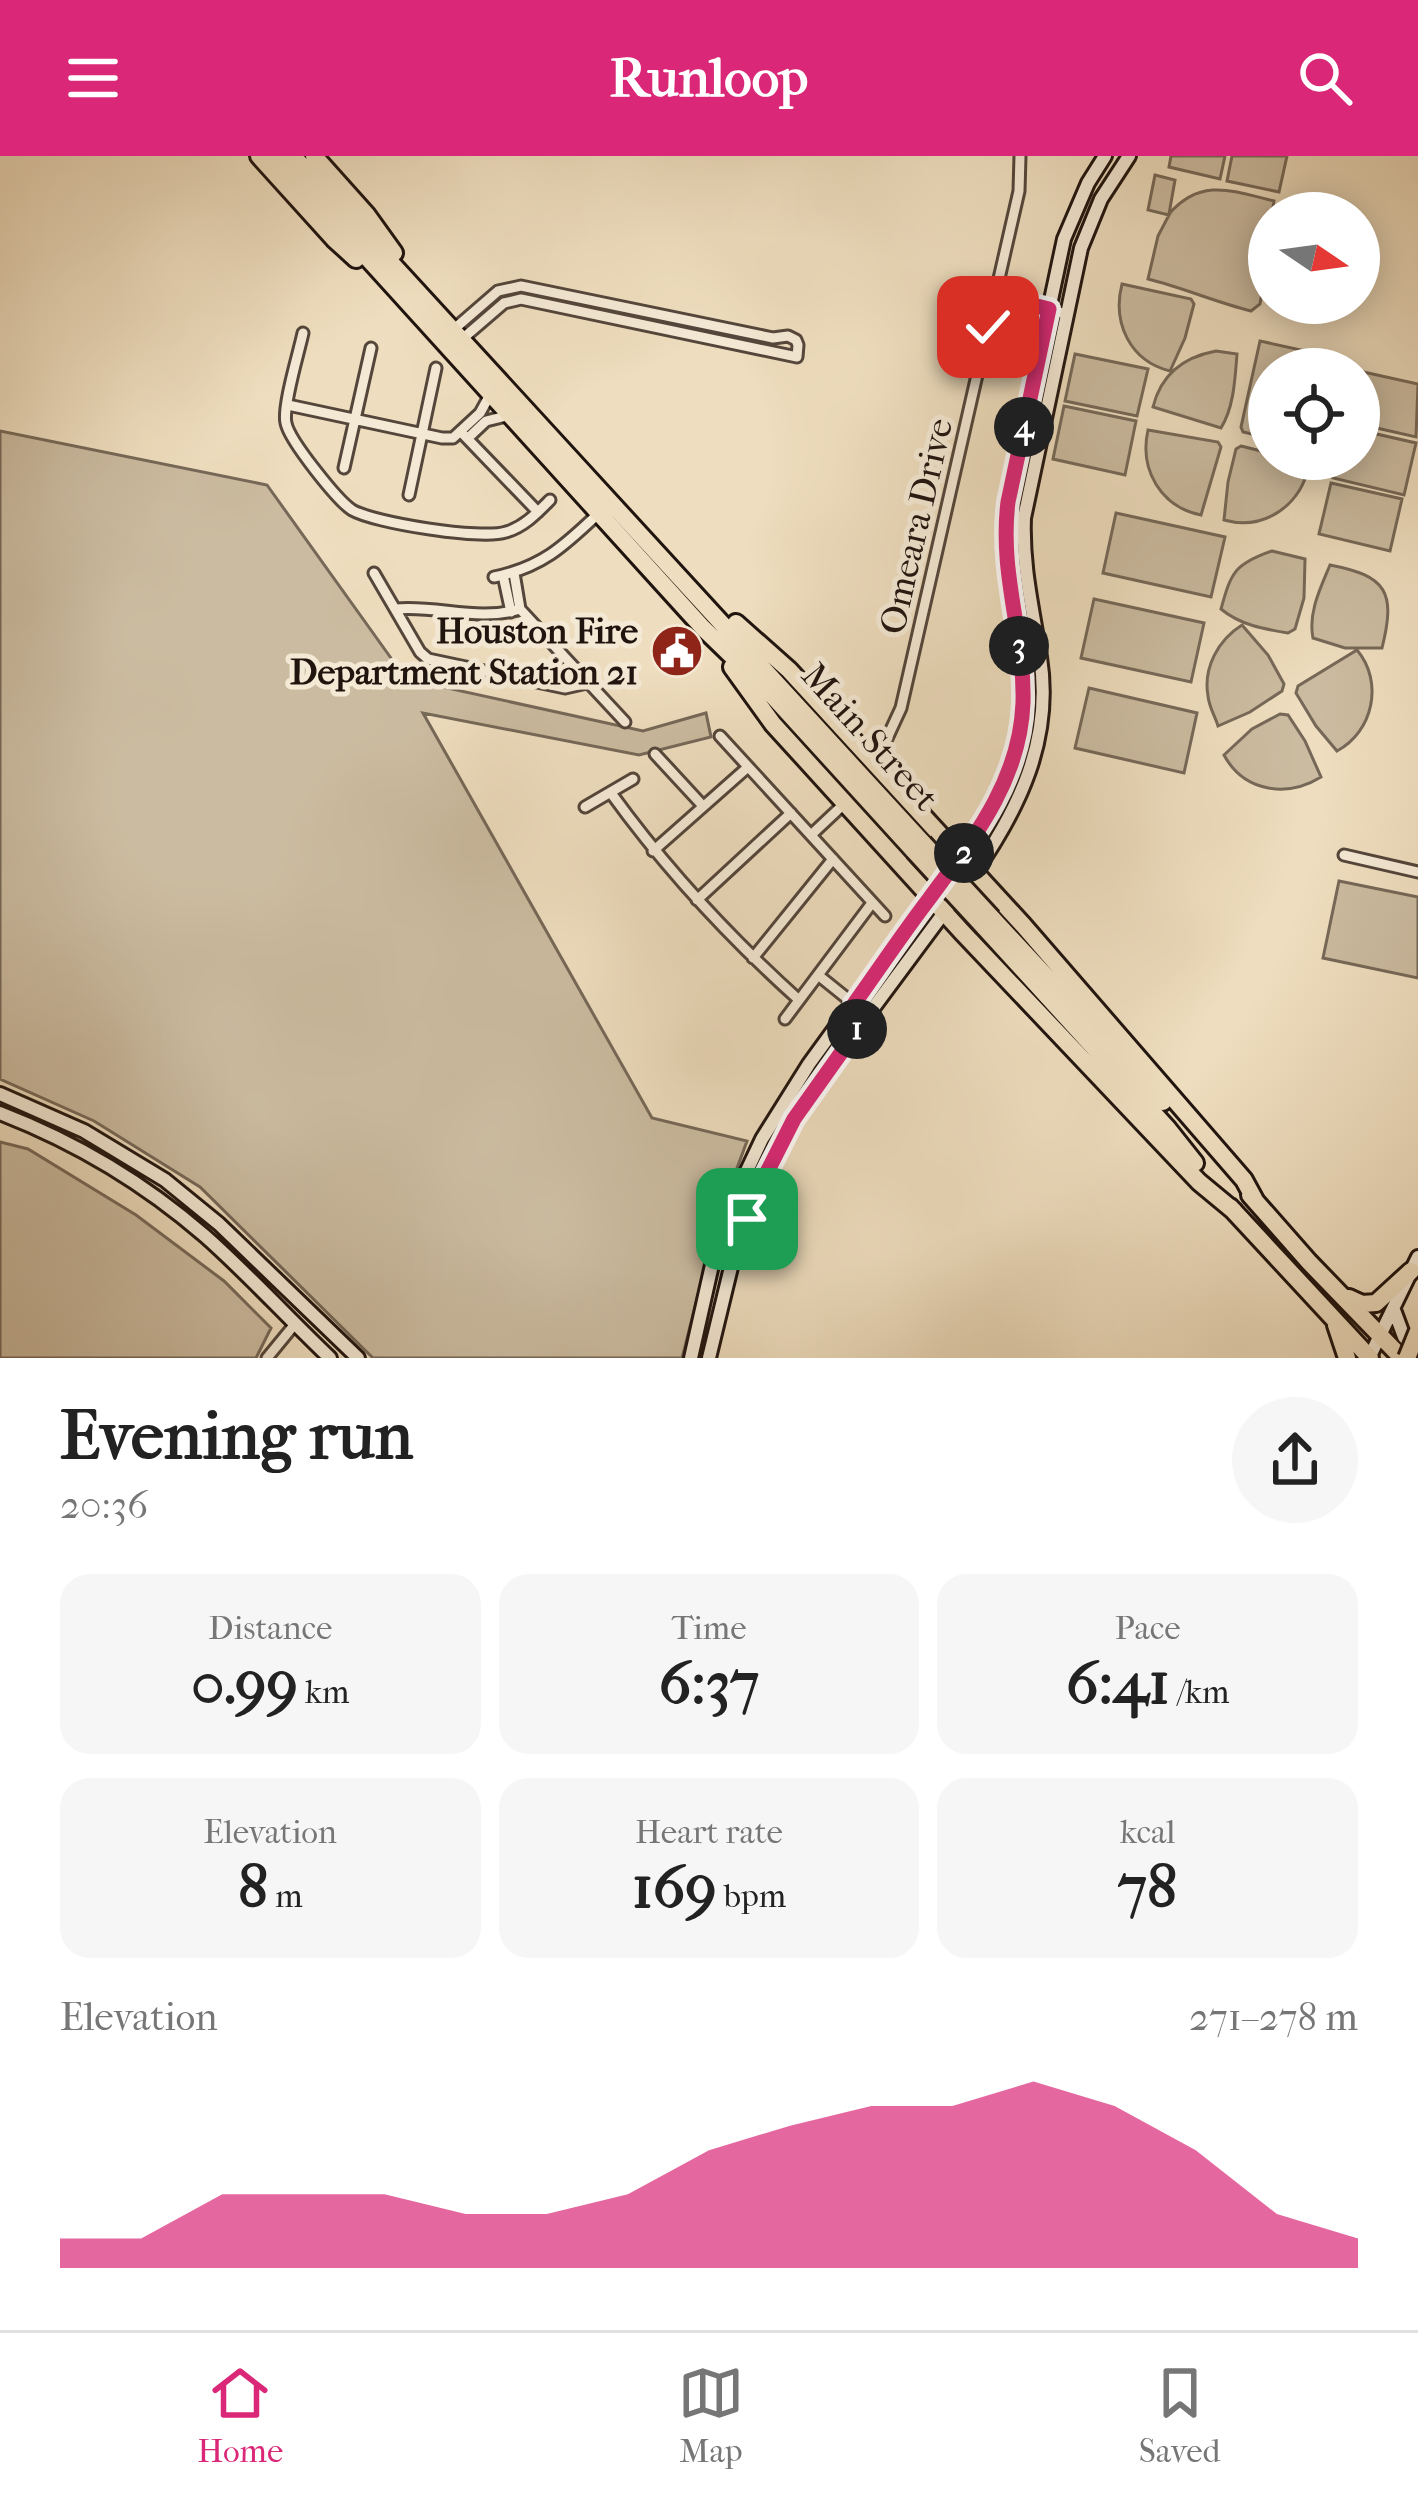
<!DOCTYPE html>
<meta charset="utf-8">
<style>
:root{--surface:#fff;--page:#f6f6f6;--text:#222;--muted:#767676;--line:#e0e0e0;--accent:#db2777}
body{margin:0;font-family:"IM FELL French Canon",serif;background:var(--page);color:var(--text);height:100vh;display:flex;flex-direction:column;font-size:45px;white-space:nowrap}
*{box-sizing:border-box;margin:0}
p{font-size:39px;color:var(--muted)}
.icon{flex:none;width:66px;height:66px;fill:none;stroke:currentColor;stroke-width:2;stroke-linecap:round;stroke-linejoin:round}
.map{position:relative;height:1202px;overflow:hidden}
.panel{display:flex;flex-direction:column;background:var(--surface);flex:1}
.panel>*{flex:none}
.needle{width:78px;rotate:103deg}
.buttons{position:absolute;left:1248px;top:36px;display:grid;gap:24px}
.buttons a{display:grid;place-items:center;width:132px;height:132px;border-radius:50%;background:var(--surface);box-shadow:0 6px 30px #0003;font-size:60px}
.pin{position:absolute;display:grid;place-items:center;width:102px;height:102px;color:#fff;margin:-51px;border-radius:24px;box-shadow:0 6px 18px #0006}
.km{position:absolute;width:60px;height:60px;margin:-30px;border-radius:50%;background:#222;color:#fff;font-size:33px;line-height:60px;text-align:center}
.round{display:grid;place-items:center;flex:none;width:126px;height:126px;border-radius:63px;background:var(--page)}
.head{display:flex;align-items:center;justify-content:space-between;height:204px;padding:0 60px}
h1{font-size:66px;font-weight:700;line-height:90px}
.metrics{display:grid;grid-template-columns:repeat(3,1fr);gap:18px;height:204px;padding:12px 60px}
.metrics div{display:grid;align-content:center;border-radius:30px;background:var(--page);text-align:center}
.metrics b{font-size:60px;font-weight:700}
.metrics small{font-size:33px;font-weight:400}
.metrics p{font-size:33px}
.chart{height:336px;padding:24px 60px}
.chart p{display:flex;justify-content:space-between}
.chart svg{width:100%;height:216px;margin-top:12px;fill:var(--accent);opacity:.7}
header{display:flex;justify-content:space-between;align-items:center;height:156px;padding:0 60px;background:var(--accent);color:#fff;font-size:54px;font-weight:700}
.tabs{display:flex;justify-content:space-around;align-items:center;height:168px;border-top:3px solid var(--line);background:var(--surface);font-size:33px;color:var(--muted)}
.tabs a{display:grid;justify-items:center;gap:6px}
.tabs .current{color:var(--accent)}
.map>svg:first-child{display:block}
.green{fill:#cbbba0;stroke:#766858;stroke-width:3}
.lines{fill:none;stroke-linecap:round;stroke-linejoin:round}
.street-casing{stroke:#54463b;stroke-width:15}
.secondary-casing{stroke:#20140f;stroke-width:18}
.highway-casing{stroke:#20140f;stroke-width:22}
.street{stroke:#f4e9d5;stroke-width:9}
.secondary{stroke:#f4e9d5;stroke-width:12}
.highway{stroke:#eeddbe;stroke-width:16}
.highway-bridge-casing{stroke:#20140f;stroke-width:22;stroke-linecap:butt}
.highway-bridge{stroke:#eeddbe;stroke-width:16}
.route-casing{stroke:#fff;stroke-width:24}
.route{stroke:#db2777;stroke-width:15}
.labels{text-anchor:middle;stroke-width:10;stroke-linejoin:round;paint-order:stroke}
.street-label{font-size:36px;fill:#20140f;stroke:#f4e9d5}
.poi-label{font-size:36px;font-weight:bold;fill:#20140f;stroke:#f4e9d5;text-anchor:end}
</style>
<header><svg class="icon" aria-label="menu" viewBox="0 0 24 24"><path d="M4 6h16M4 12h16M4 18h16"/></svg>Runloop<svg class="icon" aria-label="search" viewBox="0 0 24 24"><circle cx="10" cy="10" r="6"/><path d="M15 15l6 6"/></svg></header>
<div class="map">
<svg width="1418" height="1202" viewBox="0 0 1418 1202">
<rect width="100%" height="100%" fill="#eeddbe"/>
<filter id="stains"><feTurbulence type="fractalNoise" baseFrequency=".00167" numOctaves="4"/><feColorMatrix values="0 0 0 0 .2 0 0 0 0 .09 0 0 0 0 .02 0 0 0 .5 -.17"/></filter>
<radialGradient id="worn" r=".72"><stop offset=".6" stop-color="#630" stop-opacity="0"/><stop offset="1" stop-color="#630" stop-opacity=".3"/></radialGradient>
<path class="green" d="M1171 0H1225L1220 23 1169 11Z
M1232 0H1287L1279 36 1227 25Z
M1155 19 1175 24 1169 58C1201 21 1233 35 1274 45L1272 57H1269C1269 88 1266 117 1260 148L1251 155C1215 146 1184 132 1148 123L1158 80 1169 59 1148 54Z
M1122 128 1191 143 1194 148 1185 182 1170 215C1130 205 1112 167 1122 128Z
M1260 185 1310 196 1325 213H1269V282L1243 276 1241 271Z
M1216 195 1237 198C1235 223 1234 251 1221 272L1153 251C1161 218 1184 201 1216 195Z
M1075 198 1148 213 1137 260 1065 245Z
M1359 215 1418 228 1416 281 1359 268Z
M1064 250 1136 265 1125 319 1053 303Z
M1148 274 1218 286 1221 291 1201 359C1161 351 1139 314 1148 274Z
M1359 274 1416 287 1404 339 1333 322 1337 303H1359Z
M0 275 267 329 406 523 643 575 706 557 711 581 639 599 423 557 652 962 747 985 715 1072 682 1202H373L200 1031 94 965 0 923Z
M1241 290 1269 297V303H1287L1309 310C1300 350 1264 375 1224 364L1228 326 1236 293Z
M1331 327 1402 343 1390 395 1319 378Z
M1116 357 1225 381 1211 441 1103 417Z
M1272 395 1305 403 1304 442 1295 473 1288 477C1264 473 1240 469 1221 453 1231 417 1234 408 1272 395Z
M1330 409C1387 420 1396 436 1382 492H1345L1313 482C1308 457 1320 433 1330 409Z
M1094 443 1204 467 1191 526 1081 502Z
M1242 469 1268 499 1284 528 1282 535 1250 556 1218 570C1215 560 1209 551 1208 540 1203 512 1218 484 1242 469Z
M1357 494C1384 526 1373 576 1337 595L1316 570 1296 537 1298 530Z
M1089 532 1197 557 1184 617 1075 592Z
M1280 558 1288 559 1305 585 1321 621C1287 642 1244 636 1224 599L1252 573Z
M1339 725 1418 741V822L1323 802Z
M0 986 28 993 136 1059 224 1125 271 1172 256 1202H0Z"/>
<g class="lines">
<g class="street-casing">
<path id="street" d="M996 141 1067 158
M453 174 498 135 521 130 773 182 788 180 796 184 798 189 797 201 521 143 504 147 461 184
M303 177C299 196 282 251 286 267 289 284 337 344 352 354 374 367 482 384 506 376 524 371 537 357 550 344
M288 249 442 282H453L480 257 491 237
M461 276 538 356
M468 282 486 265 510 259
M344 312 371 192
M409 339 436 212
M374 417 420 496 428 503 565 532 587 527
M514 417 520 453 625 566
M503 419 511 456
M494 421C543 411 565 389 600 356
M396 453C438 449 478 466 520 453
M720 580 885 760
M655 598 703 650
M871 605 883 591 901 552 1019 35 1020 0
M611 637C666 713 729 781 799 844
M585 651 633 623
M811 679 845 647
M653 695 748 611
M1344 699 1418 716
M697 744 791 657
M753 802 833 703
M818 819 854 848
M785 863 872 747
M267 1202 295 1168"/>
</g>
<g class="secondary-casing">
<path id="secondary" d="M958 705C998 651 1026 592 1023 523 1021 495 1014 468 1010 440 1005 408 1004 378 1008 346L1064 83 1088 27 1105 0
M973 719C1019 653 1053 584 1040 501 1033 454 1022 411 1024 362L1081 92 1101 43 1129 0
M0 938 84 975 165 1024 219 1068 358 1202
M0 957C75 986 144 1027 205 1080 248 1118 288 1162 330 1202
M1394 1154 1404 1181 1416 1194
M691 1202 714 1100 735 1040 762 983 809 908 934 736
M709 1202 733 1103 761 1027 777 993 816 929 960 735
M1369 1202 1418 1101"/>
</g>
<g class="highway-casing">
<path id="highway" d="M259 0 334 83 356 103
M275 0 703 472 771 538 914 695
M293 0 923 687
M314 0 366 58 394 97
M736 467 789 514 1023 769 1244 1024 1256 1046
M732 511 773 568 963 777 1199 1026 1234 1055
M992 762 1163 946
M984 771 1168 973 1195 1007
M1250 1039 1309 1106 1402 1202
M1230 1051 1370 1202
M1349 1142 1362 1148 1376 1147 1411 1115
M1336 1169 1347 1202"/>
</g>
<use href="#street" class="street"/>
<use href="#secondary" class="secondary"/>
<use href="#highway" class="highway"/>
<g class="highway-bridge-casing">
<path id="highway-bridge" d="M923 687 992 762
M914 695 984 771
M1407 1202 1418 1175"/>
</g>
<use href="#highway-bridge" class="highway-bridge"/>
</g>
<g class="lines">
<g class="route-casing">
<path id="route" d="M747 1063 761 1028 794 963 868 859 854 848C879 813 903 777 929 743 973 683 1020 625 1023 547 1025 478 999 419 1008 346L1049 153 996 140 988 171"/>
</g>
<use href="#route" class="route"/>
</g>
<defs>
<g id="civic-disc" transform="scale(2.7)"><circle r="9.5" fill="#8f2418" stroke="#f4e9d5"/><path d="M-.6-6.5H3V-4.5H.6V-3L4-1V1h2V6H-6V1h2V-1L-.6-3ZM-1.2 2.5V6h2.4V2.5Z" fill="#fff"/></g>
</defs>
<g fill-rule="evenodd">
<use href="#civic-disc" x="677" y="495"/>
</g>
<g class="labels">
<g class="street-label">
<text transform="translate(915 370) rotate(-77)" y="13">Omeara Drive</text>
<text transform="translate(871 580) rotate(48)" y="13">Main Street</text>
</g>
<g class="poi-label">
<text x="638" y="487">Houston Fire<tspan x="638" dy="41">Department Station 21</tspan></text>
</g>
</g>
<rect width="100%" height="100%" filter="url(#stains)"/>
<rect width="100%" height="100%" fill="url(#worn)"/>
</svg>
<div class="buttons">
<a><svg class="needle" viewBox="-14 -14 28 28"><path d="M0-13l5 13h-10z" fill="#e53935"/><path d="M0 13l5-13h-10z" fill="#767676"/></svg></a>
<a><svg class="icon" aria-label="locate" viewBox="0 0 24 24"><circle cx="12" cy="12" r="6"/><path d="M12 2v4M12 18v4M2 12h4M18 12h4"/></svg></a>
</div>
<div class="pin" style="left:747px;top:1063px;background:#1e9e55"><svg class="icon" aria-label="arrive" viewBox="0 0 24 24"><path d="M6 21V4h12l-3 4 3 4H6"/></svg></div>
<div class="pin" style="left:988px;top:171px;background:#d93025"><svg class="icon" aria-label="check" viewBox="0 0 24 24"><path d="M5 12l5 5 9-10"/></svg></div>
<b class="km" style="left:857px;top:873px">1</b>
<b class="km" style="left:964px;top:697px">2</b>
<b class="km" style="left:1019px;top:490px">3</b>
<b class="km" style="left:1024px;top:271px">4</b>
</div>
<section class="panel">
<div class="head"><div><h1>Evening run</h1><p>20:36</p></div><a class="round"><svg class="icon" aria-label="share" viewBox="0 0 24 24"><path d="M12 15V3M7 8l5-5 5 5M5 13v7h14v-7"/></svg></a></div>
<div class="metrics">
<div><p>Distance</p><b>0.99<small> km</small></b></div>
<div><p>Time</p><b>6:37</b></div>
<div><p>Pace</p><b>6:41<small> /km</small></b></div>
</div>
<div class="metrics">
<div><p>Elevation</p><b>8<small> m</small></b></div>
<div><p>Heart rate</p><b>169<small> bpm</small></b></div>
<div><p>kcal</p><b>78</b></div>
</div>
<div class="chart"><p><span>Elevation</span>271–278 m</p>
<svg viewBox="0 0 160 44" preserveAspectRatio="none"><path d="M0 44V38L10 38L20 29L30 29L40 29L50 33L60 33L70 29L80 20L90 15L100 11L110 11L120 6L130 11L140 20L150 33L160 38V44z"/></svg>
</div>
</section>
<nav class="tabs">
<a class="current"><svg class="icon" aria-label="home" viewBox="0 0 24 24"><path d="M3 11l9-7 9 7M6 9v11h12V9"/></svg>Home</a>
<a><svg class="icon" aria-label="map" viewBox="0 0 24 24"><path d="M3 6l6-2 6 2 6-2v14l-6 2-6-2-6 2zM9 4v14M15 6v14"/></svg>Map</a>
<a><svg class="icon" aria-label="saved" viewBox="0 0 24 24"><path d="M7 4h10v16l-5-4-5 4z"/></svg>Saved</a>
</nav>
